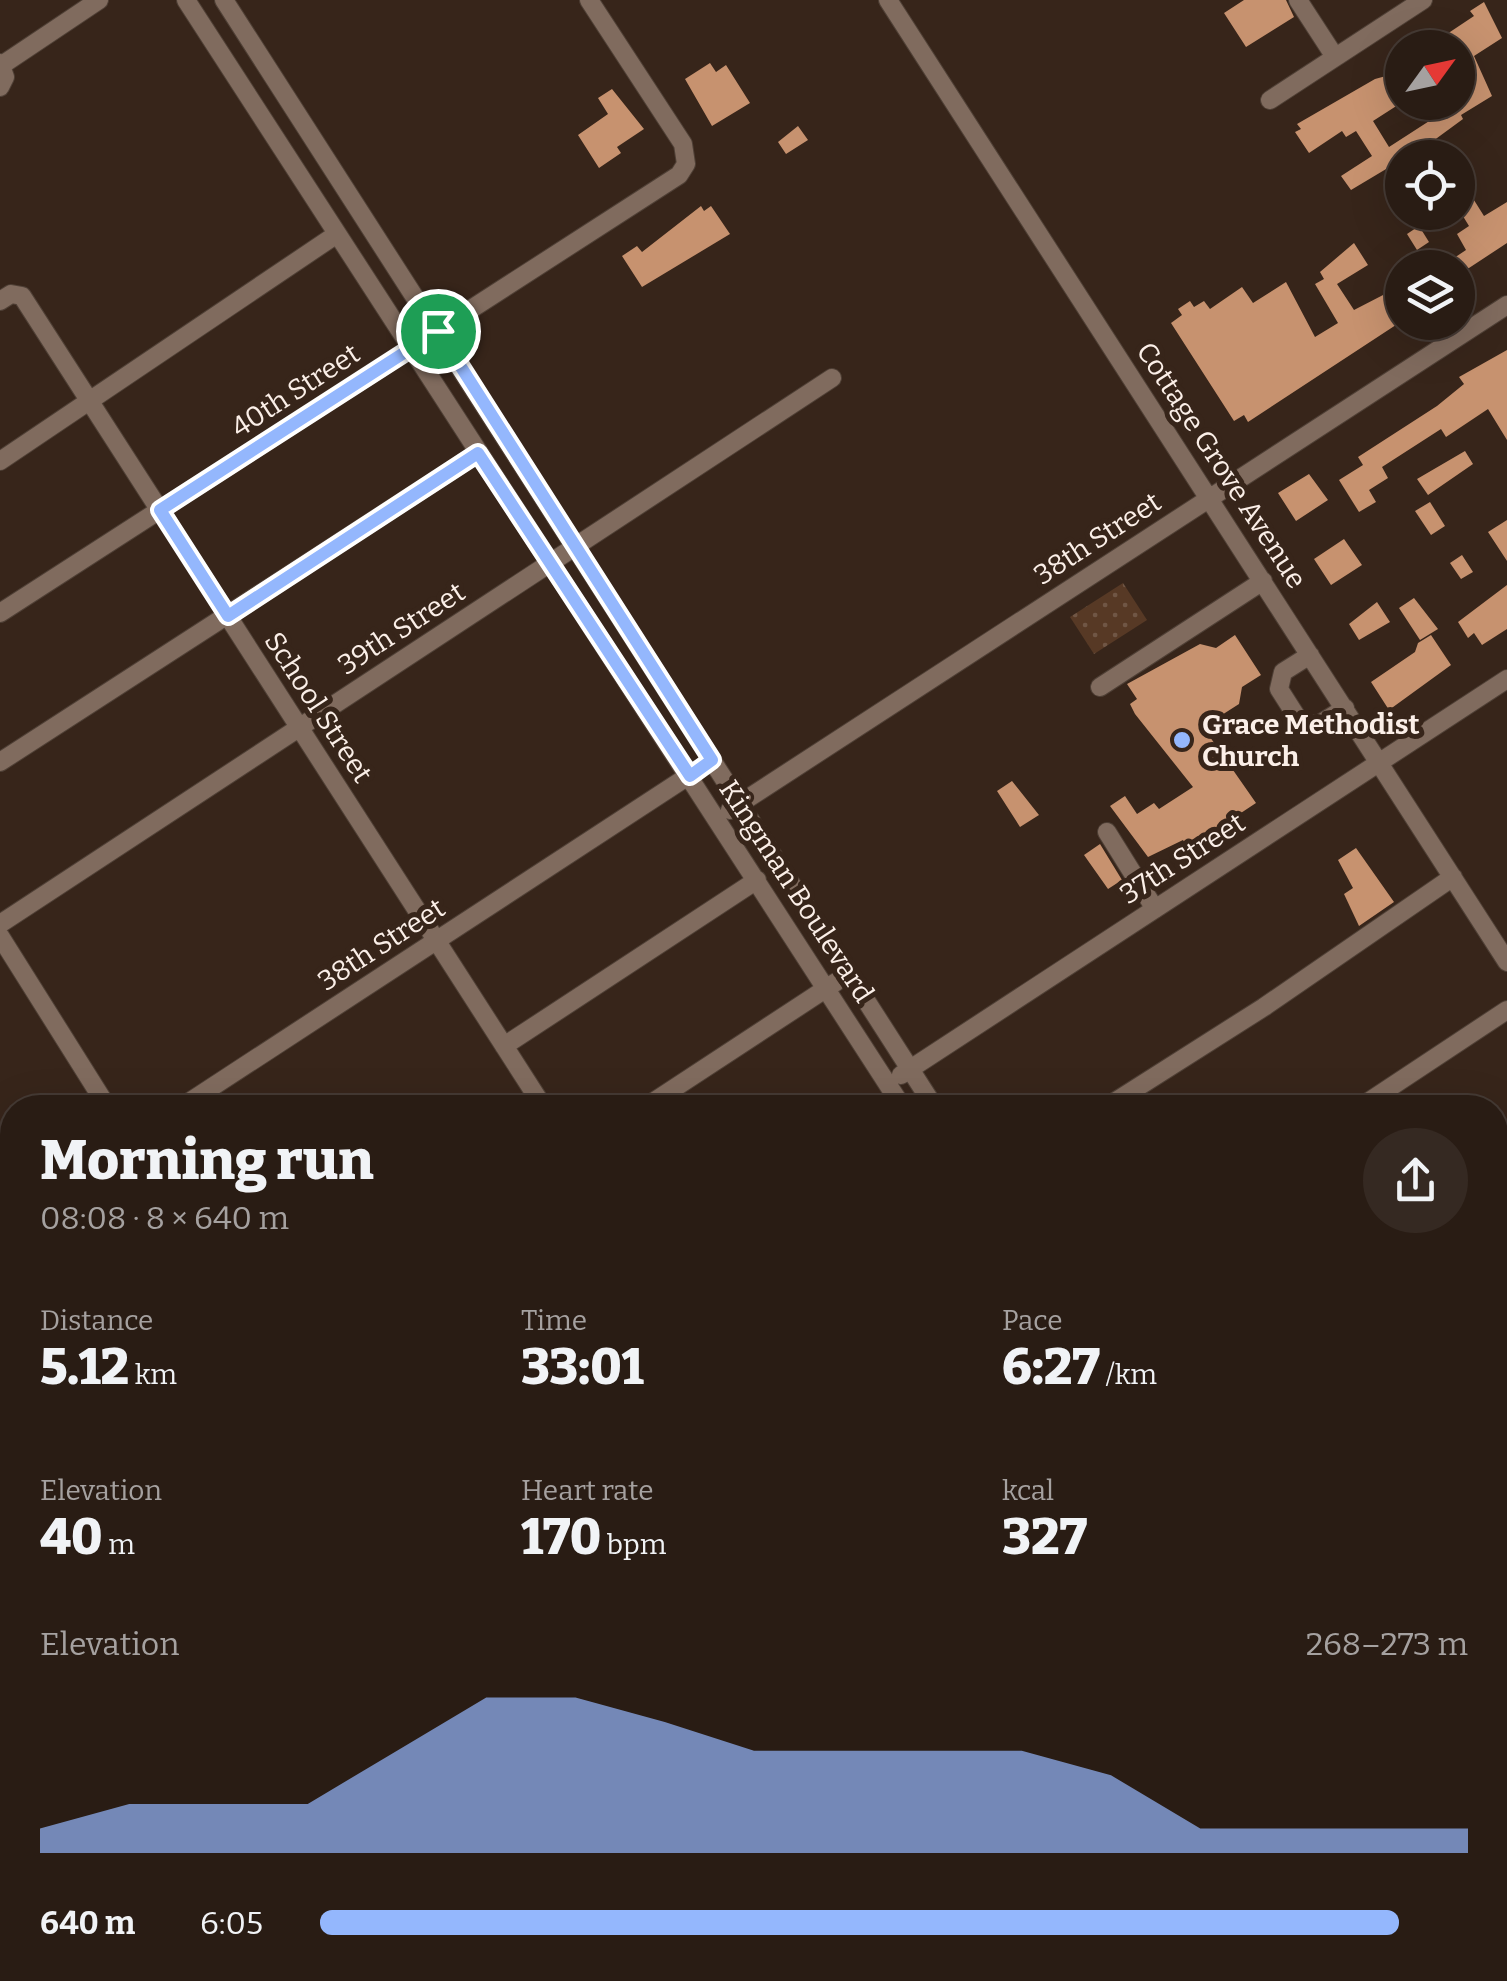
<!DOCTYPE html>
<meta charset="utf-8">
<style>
:root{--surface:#291c14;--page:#352922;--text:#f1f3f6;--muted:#a5a1a0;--line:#453a34;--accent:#94b7fd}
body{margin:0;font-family:Bitter,serif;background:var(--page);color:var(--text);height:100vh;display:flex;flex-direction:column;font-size:38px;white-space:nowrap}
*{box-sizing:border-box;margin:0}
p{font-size:32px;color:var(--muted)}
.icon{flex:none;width:55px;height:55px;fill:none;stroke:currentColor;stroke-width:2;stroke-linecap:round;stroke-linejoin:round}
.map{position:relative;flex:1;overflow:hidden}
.side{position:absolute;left:0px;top:1095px;width:1508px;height:888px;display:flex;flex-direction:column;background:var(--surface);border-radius:40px 40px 0 0;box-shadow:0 10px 40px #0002,0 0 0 2px var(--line)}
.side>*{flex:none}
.needle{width:65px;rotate:57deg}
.fabs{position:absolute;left:1385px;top:30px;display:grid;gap:20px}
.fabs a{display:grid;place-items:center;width:90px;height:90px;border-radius:50%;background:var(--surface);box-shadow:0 10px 40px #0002,0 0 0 2px var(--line);font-size:50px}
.pin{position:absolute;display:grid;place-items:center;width:85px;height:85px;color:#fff;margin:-42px;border:5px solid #fff;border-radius:50%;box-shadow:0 2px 10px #0007}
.round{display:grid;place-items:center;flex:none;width:105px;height:105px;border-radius:52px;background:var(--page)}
.summary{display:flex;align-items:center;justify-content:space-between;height:170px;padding:0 40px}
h1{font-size:55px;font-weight:800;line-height:75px}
.figures{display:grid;grid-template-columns:repeat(3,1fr);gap:15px;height:170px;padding:10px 40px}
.figures div{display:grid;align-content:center}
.figures b{font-size:50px;font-weight:800}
.figures small{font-size:28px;font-weight:400}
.figures p{font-size:28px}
.chart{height:280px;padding:20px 40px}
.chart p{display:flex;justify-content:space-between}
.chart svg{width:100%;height:180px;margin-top:10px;fill:var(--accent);opacity:.7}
ul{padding:0 40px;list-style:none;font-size:32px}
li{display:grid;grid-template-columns:160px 120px 1fr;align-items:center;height:75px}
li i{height:25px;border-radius:12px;background:var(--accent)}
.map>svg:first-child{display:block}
.grass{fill:#573925}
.park{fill:url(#park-dots)}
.building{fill:#c7926f}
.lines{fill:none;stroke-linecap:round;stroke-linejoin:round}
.minor-casing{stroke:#4f4036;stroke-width:20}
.highway-casing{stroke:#4f4036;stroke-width:28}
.minor{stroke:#806b5e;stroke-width:18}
.highway{stroke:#ed9659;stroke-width:25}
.route-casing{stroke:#fff;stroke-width:20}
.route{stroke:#94b7fd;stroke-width:12}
.poi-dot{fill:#94b7fd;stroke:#37251a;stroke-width:4}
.labels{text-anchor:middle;stroke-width:10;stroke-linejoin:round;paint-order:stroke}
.street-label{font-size:28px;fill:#fbefe8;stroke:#37251a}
.poi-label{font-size:28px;font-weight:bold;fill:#fbefe8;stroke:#37251a;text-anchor:start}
</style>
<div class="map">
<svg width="1507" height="1981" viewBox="0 0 1507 1981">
<defs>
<pattern id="park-dots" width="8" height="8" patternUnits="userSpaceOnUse" patternTransform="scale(2.5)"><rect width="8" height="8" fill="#573925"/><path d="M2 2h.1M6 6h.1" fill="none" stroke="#705645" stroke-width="1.8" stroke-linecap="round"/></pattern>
</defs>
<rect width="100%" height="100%" fill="#37251a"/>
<path class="grass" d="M0 1294 12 1313V1412L0 1396Z
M0 1591 12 1610V1757L0 1738Z
M148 1970H233L239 1981H155Z
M395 1970H438L445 1981H402Z"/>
<path class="park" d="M1123 583 1147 620 1094 654 1070 617Z"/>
<path class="building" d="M1244 0H1286L1294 17 1246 47 1224 13Z
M1484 2 1502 38 1474 56 1492 96 1461 115 1463 119 1433 141 1351 190 1341 176 1372 156 1356 131 1346 137 1342 131 1309 153 1295 132 1301 129 1297 124 1375 79 1386 76 1401 103 1373 121 1389 147 1437 116 1434 112 1458 102V48H1426L1474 16 1470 11Z
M710 63 716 72 726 65 750 103 712 126 685 79Z
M612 89 644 129 617 147 621 153 599 168 578 135 608 114 598 98Z
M798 126 808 140 786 154 778 142Z
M1467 189 1484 216 1507 202V243L1469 268H1439L1466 250 1457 234 1469 226 1458 208V195Z
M701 206 704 211 711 206 730 234 642 287 622 256 637 246 642 252Z
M1419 226 1429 242 1417 250 1407 234Z
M1354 243 1368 265 1337 284 1354 310 1385 294 1402 321 1248 422 1244 415 1234 421 1171 323 1182 315 1178 309 1190 301 1194 307 1204 301 1210 309 1242 287 1253 303 1286 282 1315 337 1338 323 1315 284 1324 279 1320 272Z
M1507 350V440L1488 409 1446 437 1441 429 1382 467 1388 478 1369 490 1376 502 1359 512 1339 480 1363 465 1358 457 1437 406 1464 384 1459 377Z
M1465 451 1473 464 1428 495 1417 479Z
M1309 474 1328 500 1296 521 1278 493Z
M1430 502 1445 526 1431 535 1415 511Z
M1507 520V561L1488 532Z
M1344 539 1362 565 1331 585 1314 559Z
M1462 555 1473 572 1461 579 1450 563Z
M1507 585V629L1482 645 1474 633 1468 638 1458 622Z
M1414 598 1438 629 1420 640 1399 608Z
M1377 602 1390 622 1359 640 1349 624Z
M1235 635 1261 675 1242 687 1239 704 1203 727 1256 803 1188 848 1183 840 1148 857 1110 806 1125 796 1137 814 1154 803 1159 809 1193 787 1135 714 1130 704 1137 699 1127 684 1200 644 1216 648Z
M1431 635 1451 665 1389 710 1371 682 1415 652 1418 643Z
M1012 781 1039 815 1020 827 997 791Z
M1100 844 1122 880 1108 889 1084 855Z
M1356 848 1394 902 1359 926 1344 894 1353 888 1338 860Z"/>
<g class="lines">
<g class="minor-casing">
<path id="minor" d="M186 0 903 1108
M224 0 935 1108
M888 0 1507 962
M1298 0 1335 57
M0 63 5 77 0 87
M2 65 99 0
M1270 100 1423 0
M0 301 11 294 22 296 544 1108
M0 461 337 234
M0 613 679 175 686 164 683 144 589 0
M1310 655 1283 672 1279 689 1300 722 1318 725 1345 708
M1100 687 1263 581
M0 762 478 453
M730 810 1507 305
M1107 832 1155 909
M0 924 832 378
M0 936 108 1108
M504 1046 757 880
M901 1075 1507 679
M180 1108 699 769
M644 1108 836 982
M1105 1108 1264 1007 1453 877
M1359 1108 1507 1010
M1495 1180 1507 1172
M0 1225 12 1217
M0 1271 12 1290
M1495 1358 1507 1350
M1495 1488 1507 1506
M0 1756 12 1776
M137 1970 144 1981
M450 1970 458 1981
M773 1970 780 1981
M1095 1970 1102 1981
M1459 1970 1466 1981
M1494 1970 1501 1981
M540 1981 556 1970"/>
</g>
<g class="highway-casing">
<path id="highway" d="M0 1441 12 1456
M0 1535 12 1551
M252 1970 259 1981
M279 1970 286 1981
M365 1970 373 1981"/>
</g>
<use href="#minor" class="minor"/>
<use href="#highway" class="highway"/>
</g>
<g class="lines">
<g class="route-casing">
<path id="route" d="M438 331 712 760 690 776 478 453 228 616 160 510Z"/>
</g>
<use href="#route" class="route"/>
</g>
<circle class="poi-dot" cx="1182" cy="740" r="10"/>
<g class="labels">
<g class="street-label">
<text transform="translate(295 390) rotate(-33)" y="10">40th Street</text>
<text transform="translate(1222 465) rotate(57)" y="10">Cottage Grove Avenue</text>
<text transform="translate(1097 538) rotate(-33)" y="10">38th Street</text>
<text transform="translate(401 628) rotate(-33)" y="10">39th Street</text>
<text transform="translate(319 707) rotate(57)" y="10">School Street</text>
<text transform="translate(1182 858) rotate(-33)" y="10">37th Street</text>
<text transform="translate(797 891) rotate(57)" y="10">Kingman Boulevard</text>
<text transform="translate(381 944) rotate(-33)" y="10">38th Street</text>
</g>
<g class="poi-label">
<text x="1202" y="734">Grace Methodist<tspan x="1202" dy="32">Church</tspan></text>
</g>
</g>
</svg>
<div class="fabs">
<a><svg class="needle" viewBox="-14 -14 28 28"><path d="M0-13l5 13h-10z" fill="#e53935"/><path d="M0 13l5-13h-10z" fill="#a5a1a0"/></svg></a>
<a><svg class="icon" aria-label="locate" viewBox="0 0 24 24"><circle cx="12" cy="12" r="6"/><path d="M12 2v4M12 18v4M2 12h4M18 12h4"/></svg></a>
<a><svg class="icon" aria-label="layers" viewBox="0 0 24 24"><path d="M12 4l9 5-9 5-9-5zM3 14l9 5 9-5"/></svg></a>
</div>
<div class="pin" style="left:438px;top:331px;background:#1e9e55"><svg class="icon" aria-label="arrive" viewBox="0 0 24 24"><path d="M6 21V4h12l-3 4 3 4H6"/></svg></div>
<section class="side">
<div class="summary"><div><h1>Morning run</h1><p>08:08 · 8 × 640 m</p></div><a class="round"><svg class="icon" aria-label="share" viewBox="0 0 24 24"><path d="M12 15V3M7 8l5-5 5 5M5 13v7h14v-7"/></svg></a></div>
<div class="figures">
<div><p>Distance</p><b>5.12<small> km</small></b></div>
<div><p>Time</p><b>33:01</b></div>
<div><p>Pace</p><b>6:27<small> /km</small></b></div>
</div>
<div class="figures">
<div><p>Elevation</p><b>40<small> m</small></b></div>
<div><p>Heart rate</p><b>170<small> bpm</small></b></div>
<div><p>kcal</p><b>327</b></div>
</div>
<div class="chart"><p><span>Elevation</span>268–273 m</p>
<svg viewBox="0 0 160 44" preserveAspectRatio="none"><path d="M0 44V38L10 32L20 32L30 32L40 19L50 6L60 6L70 12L80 19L90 19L100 19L110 19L120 25L130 38L140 38L150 38L160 38V44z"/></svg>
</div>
<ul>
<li><b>640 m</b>6:05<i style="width:94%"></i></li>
</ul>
</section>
</div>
